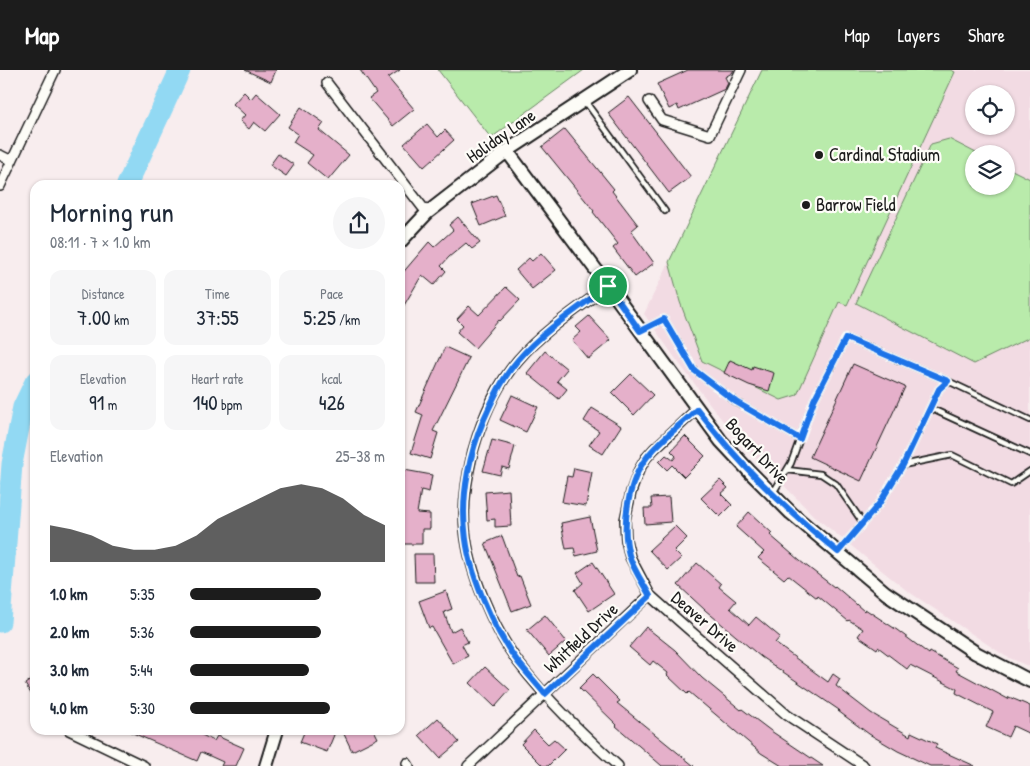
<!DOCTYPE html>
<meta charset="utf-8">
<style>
:root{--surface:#fff;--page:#f6f6f7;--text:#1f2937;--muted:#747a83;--accent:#1c1c1c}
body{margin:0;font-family:"Patrick Hand",sans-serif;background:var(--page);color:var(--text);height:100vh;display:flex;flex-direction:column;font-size:19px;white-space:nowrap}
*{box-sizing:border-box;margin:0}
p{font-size:16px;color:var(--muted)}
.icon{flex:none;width:28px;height:28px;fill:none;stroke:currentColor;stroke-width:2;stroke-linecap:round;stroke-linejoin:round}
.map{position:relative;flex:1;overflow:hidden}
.sheet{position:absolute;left:30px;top:110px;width:375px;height:555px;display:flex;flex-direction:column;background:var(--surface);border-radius:15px;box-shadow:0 1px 4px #0004}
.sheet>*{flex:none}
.controls{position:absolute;left:965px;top:15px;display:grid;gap:10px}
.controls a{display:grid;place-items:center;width:50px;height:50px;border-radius:50%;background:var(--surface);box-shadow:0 1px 4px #0004;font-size:25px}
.pin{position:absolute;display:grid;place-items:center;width:42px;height:42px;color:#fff;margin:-21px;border:2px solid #fff;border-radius:50%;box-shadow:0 1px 5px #0007}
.round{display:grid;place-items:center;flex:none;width:52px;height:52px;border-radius:26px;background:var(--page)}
.head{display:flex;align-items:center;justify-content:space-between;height:85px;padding:0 20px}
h1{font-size:28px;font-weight:600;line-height:38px}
.metrics{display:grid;grid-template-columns:repeat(3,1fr);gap:8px;height:85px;padding:5px 20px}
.metrics div{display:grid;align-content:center;border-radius:12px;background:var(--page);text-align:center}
.metrics b{font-size:21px;font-weight:600}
.metrics small{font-size:14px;font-weight:400}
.metrics p{font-size:14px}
.chart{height:140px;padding:10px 20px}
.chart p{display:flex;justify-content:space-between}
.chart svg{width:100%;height:90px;margin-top:5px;fill:var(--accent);opacity:.7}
ul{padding:0 20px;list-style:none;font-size:16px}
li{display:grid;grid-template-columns:80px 60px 1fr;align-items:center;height:38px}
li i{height:12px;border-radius:6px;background:var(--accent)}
header{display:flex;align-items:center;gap:30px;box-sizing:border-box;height:70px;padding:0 25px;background:var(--accent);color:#fff}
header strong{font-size:24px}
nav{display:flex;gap:28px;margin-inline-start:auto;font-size:18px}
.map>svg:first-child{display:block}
.built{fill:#f2dbe3;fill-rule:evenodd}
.green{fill:#b9ebab;stroke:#6a8464}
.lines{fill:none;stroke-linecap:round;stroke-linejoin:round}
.river{stroke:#92d9f3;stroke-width:21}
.building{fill:#e5b0ca;stroke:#1c1c1c}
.lane-casing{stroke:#1c1c1c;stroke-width:8}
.street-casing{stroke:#1c1c1c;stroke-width:12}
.secondary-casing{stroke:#1c1c1c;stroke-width:16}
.lane{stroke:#fdfcf7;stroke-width:4.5}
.street{stroke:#fdfcf7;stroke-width:9}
.secondary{stroke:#fdfcf7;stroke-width:12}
.route-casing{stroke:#fff;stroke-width:10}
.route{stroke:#1a73e8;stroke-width:6}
.poi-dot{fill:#1c1c1c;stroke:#fdfcf7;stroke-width:2}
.labels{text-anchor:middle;stroke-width:4.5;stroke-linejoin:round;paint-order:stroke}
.street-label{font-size:18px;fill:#1c1c1c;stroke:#fdfcf7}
.poi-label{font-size:18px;fill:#1c1c1c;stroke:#fdfcf7;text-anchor:start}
</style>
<header>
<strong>Map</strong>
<nav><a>Map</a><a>Layers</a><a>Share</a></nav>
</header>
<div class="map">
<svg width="1030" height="696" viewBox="0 0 1030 696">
<rect width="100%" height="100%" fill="#f8edee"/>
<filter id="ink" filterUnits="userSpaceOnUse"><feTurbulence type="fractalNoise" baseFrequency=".02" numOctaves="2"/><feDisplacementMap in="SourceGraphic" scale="10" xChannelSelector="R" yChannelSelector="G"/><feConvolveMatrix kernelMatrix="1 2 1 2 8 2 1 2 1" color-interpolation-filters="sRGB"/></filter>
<g filter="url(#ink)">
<path class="built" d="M762 0H1030V597L1005 586 906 520 814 446 732 363 678 292 644 244ZM974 24H1006V56H974ZM974 84H1006V116H974Z"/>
<path class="green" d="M438 0H584L491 68Z
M762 0H951L955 2 847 235 839 232 797 325 781 330 702 291 680 232 669 192Z
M949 69 978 84H974V116H1006V97L1030 109V267L974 294 856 233 931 74Z"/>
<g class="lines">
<path class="river" d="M127 115 180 0
M0 552 12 394 23 337 35 312"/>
</g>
<path class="building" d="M245 0H276L271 12Z
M360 0H400L388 8 414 39 393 56 369 28 376 23Z
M688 0H734L732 3 725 7 728 13 725 19 679 40 677 35 669 39 657 14Z
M244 22 251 29 256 23 280 44 265 61 254 52 249 59 240 51 245 45 233 34Z
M629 27 691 107 669 123 608 43Z
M301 37 324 53 319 60 349 85 328 110 307 93 313 85 293 72 298 64 288 57Z
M427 54 438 67 445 60 454 70 424 97 404 74Z
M565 59 614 119 612 121 638 155 631 161 654 193 635 207 613 178 618 174 593 142 594 141 542 77Z
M278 84 294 95 286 106 270 95Z
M496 125 505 146 481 156 472 134Z
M458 147 480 173 472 179 466 173 449 187 441 196 446 201 434 215 422 205 400 242V206L429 172 434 177 453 160 449 155Z
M541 183 556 200 532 219 516 200 529 188 532 191Z
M506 217 520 230 500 251 499 250 475 278 457 262 463 255 457 249 469 236 479 245Z
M589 246 611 270 588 289 572 270 581 262 576 257Z
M445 277 469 288 433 361 438 363 430 389 411 383 423 345 416 342Z
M545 281 567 299 557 311 567 319 559 329 527 303Z
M730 290 752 300 753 296 774 303 769 321 749 315 724 303Z
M853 294 905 317 861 411 810 387Z
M631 304 653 325 634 345 612 323Z
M512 325 538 337 526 362 500 350Z
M592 338 621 356 603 384 589 375 599 361 584 351Z
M685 366 705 386 684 407 672 395 667 400 659 392 666 385 673 390 676 386 671 381Z
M492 370 515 376 509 399 502 397 500 405 483 401Z
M574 398 592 402 586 436 562 432 567 406 572 407Z
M404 400 432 405 429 422 421 420 417 443 430 444V459H422V474H400L402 428H400V421Z
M720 410 728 418 721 424 732 435 720 447 701 428Z
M509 420 511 456 495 457V449L487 450 485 422Z
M669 427 671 452 645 454 644 438H652L651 428Z
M749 442 772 463 770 465 800 491 834 517 835 516 864 541 865 539 897 560 929 584 930 582 958 598 956 601 1008 629 1009 627 1030 636V664L1013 656 1008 667 986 657 993 642 956 623 957 619 910 595 907 599 878 577 877 579 858 566 863 559 849 550 848 551 818 526 817 528 788 505 784 509 758 488 764 482 736 457Z
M590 447 597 481 576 486 574 478 566 479 561 453Z
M675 456 687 468 674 481 681 488 668 500 649 480Z
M502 466 517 507 520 506 531 534 512 541 485 473Z
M414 484H433L434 512H415Z
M593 492 614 524 589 541 575 520 583 513 577 503Z
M697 493 721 514 719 517 736 531 730 538 749 555 756 547 780 567 775 573 828 612 833 604 840 609 836 616 871 643 910 666 911 662 937 674 935 678 975 696H930L898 681 869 664 838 641 839 640 761 587 705 540 678 515Z
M446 521 452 539 444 542 451 562 460 557 468 572 462 575 468 586 453 594 432 557 429 558 419 531Z
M545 545 566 571 549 586 527 560Z
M646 557 675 580 702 608 741 640 742 639 771 661 823 696H782L761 683 689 622 687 624 667 605 668 603 653 591 650 595 629 577Z
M485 597 510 620 495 637 470 613Z
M593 604 620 631 617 633 694 696H662L616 656 617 655 579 618Z
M35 607V630L25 614Z
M438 648 459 672 440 688 419 665Z
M126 660H192L214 671 217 666 244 678 236 696H221L223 692 201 682 197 691Z
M305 660H336L327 682 300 672Z
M342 660H374L378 668 352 681Z
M534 660 548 674 554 669 565 679 548 696H543L521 674Z"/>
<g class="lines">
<g class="lane-casing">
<path id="lane" d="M585 31 665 141
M641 260 664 249 694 300 736 332 800 369
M930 338 1030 384
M903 395 939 319 948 311 1030 350
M787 400 821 404 836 414 863 453
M773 423 791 393 814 330 846 268 948 311
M839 481 879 434 903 395 952 385 1011 414 1030 401"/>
</g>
<g class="street-casing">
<path id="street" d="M327 13 427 143
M649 31 662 50 710 65 741 0
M0 85 12 91
M0 116 55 0
M608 216C577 239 543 261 518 290 496 316 482 349 473 381 467 406 462 434 465 460 469 502 493 558 518 592 547 630 583 664 618 696
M697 339 654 379 646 388 639 400 631 422 625 450 626 470 630 487 650 525 678 550 787 645 864 696
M69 660 144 696
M407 693 409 696
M468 696 650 525"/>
</g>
<g class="secondary-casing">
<path id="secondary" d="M507 81 608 216 721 371 750 402 791 443 886 523 976 583 1030 611
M400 172 427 143 507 81 630 0
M266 696 277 660"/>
</g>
<use href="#lane" class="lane"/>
<use href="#street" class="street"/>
<use href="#secondary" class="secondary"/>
</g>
</g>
<g class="lines" filter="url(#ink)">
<g class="route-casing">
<path id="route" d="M608 216 640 261 664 249 694 300 736 332 800 369 814 330 846 268 948 311 939 319 903 395 879 434 838 482C786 439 738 394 697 339 681 355 661 369 647 387 628 411 621 456 629 485 633 499 643 513 650 526L545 624C536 613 527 603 518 592 493 559 468 502 465 460 461 424 470 382 484 349 493 329 503 307 518 290 543 261 577 239 608 216Z"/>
</g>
<use href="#route" class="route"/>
</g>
<g class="poi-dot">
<circle cx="819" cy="85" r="5"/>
<circle cx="806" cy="135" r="5"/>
</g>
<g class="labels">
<g class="street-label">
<text transform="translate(501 66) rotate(-35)" y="6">Holiday Lane</text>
<text transform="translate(757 381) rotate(47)" y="6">Bogart Drive</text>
<text transform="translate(705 552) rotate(41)" y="6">Deaver Drive</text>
<text transform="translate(581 568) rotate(-43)" y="6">Whitfield Drive</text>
</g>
<g class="poi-label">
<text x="829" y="91">Cardinal Stadium</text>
<text x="816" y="141">Barrow Field</text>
</g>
</g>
</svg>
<div class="controls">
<a><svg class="icon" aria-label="locate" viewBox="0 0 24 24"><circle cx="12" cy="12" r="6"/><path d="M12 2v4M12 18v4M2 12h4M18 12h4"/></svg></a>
<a><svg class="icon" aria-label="layers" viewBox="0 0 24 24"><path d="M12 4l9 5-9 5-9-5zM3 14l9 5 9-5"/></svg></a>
</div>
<div class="pin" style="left:608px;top:216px;background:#1e9e55"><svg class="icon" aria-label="arrive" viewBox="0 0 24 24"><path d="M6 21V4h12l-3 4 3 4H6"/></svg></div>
<section class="sheet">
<div class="head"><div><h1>Morning run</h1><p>08:11 · 7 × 1.0 km</p></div><a class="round"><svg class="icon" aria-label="share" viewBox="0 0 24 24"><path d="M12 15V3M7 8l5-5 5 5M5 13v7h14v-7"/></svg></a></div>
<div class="metrics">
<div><p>Distance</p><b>7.00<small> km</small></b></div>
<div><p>Time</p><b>37:55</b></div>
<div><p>Pace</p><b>5:25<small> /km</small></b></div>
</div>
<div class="metrics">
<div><p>Elevation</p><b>91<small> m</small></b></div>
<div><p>Heart rate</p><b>140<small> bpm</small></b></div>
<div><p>kcal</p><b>426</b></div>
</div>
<div class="chart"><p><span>Elevation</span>25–38 m</p>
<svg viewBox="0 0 160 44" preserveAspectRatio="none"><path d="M0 44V26L10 28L20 31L30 36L40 38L50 38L60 36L70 31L80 23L90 18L100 13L110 8L120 6L130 8L140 13L150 21L160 26V44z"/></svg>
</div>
<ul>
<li><b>1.0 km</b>5:35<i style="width:67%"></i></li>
<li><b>2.0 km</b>5:36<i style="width:67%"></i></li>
<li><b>3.0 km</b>5:44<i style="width:61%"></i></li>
<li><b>4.0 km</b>5:30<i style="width:72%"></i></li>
</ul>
</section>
</div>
